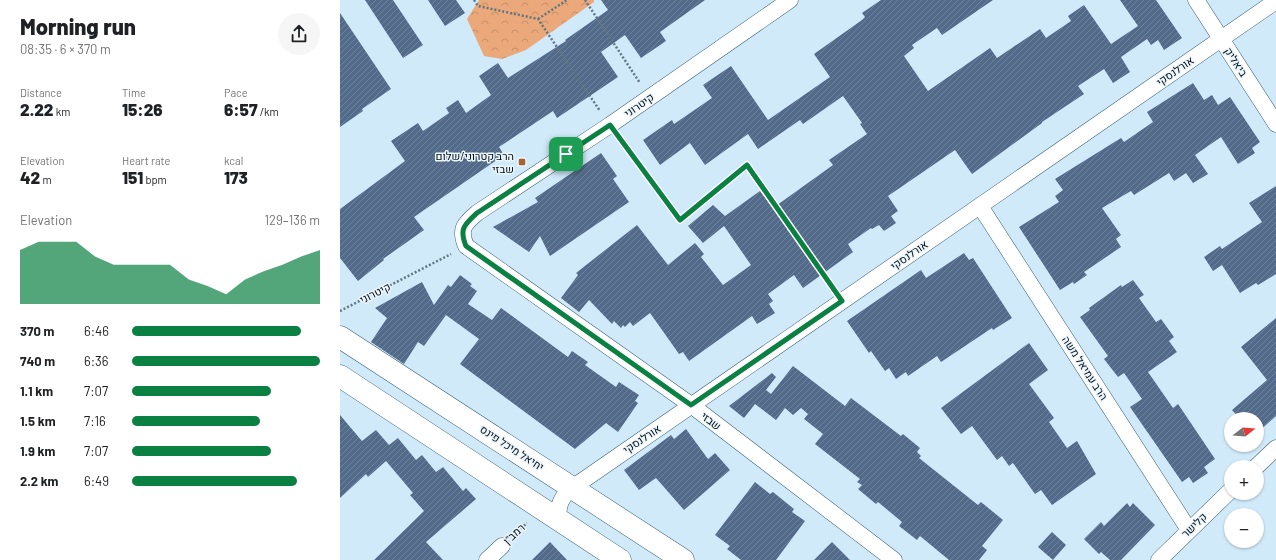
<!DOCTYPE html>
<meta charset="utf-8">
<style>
:root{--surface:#fff;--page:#f6f6f6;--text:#202124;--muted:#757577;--accent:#0b8043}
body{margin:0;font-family:Barlow,Heebo,sans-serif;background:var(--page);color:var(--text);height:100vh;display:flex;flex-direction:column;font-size:15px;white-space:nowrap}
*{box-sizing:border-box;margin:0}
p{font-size:13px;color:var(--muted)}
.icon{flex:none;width:22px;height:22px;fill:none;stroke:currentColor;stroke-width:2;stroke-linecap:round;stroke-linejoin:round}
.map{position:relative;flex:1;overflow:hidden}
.panel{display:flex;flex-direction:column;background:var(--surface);width:340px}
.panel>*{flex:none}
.needle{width:26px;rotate:73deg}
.tools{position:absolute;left:884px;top:412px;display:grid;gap:8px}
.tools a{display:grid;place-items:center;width:40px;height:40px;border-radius:50%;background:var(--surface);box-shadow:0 1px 3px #0004;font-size:20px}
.pin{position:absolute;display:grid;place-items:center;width:34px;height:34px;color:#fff;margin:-17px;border-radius:8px;box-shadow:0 2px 6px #0006}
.round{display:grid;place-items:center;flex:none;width:42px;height:42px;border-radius:21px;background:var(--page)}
.summary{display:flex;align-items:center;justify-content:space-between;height:68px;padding:0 20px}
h1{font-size:22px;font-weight:800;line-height:30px}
.figures{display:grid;grid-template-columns:repeat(3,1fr);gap:6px;height:68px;padding:4px 20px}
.figures div{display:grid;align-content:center}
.figures b{font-size:17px;font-weight:800}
.figures small{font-size:11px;font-weight:400}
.figures p{font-size:11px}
.chart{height:112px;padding:8px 20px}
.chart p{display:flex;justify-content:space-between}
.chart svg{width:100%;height:72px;margin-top:4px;fill:var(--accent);opacity:.7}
ul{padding:0 20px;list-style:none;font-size:13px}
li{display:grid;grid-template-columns:64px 48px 1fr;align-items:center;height:30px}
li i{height:10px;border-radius:5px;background:var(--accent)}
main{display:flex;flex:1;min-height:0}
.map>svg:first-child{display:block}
.park{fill:url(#park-crowns)}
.building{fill:url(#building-hatch)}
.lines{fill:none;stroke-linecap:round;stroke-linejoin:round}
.street-casing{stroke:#3b6278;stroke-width:17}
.secondary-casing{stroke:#3b6278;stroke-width:23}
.path{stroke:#627581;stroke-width:2.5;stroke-dasharray:2 2;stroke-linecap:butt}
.street{stroke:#fff;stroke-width:16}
.secondary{stroke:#fff;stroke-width:22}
.route-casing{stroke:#fff;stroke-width:8}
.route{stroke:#0b8043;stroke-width:5}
.poi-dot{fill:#a66331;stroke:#ecf5fa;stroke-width:1.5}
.labels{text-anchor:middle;stroke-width:3;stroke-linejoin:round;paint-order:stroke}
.street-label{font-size:11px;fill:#03111a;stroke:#ecf5fa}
.poi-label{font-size:11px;fill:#03111a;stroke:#ecf5fa;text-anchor:end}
</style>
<main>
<section class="panel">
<div class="summary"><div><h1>Morning run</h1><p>08:35 · 6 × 370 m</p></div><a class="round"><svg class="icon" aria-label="share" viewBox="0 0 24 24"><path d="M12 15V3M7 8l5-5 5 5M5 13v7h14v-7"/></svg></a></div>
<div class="figures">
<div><p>Distance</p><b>2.22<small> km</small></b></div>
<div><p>Time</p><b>15:26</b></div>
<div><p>Pace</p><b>6:57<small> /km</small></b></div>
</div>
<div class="figures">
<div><p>Elevation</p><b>42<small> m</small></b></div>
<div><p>Heart rate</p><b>151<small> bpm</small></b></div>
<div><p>kcal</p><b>173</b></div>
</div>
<div class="chart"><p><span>Elevation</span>129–136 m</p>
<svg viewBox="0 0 160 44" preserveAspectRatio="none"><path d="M0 44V11L10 6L20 6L30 6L40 15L50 20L60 20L70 20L80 20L90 29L100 33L110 38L120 29L130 24L140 20L150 15L160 11V44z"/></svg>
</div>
<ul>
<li><b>370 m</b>6:46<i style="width:90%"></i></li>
<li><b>740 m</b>6:36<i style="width:100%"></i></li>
<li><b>1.1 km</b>7:07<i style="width:74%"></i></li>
<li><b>1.5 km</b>7:16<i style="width:68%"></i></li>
<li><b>1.9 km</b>7:07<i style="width:74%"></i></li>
<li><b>2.2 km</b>6:49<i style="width:88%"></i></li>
</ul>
</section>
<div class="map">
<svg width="936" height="560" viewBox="0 0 936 560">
<defs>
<pattern id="park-crowns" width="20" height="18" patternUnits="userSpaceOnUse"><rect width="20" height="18" fill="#eba87a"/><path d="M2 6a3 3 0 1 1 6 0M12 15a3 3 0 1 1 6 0" fill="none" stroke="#c89069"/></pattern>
<pattern id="building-hatch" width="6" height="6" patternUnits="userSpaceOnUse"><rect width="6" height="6" fill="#536b8b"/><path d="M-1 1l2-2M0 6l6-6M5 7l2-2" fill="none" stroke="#708299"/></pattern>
</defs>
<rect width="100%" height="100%" fill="#d1eafa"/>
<path class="park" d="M139 0H254V2L186 50 162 59 144 56 127 19Z"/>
<path class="building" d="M25 0H53L83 45 63 58Z
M88 0H116L125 13 105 26Z
M261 0H365L320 32 326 41 301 58 285 35 261 52 278 77 217 118 213 111 159 147 164 155 74 217 84 230 43 259 44 260 18 281 0 258V209L65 161 51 141 78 123 83 131 109 113 106 108 118 100 126 113 151 95 139 76 158 63 168 78 226 41 225 40 268 10Z
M541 0H653L602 35 597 28 572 45 574 48 564 56 588 91 650 48 657 58 700 29 706 38 731 21 728 16 744 5 771 44 798 26 780 0H816L842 38 824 50 818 40 811 45 807 39 781 57 790 72 773 83 764 69 738 86 744 94 702 122V123L632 174 615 150 548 196 558 211 551 216 556 223 544 231 539 225 532 229 531 228 508 244 513 252 463 288 454 275 428 294 433 301 429 304 435 313 417 324 412 316 349 361 343 352 339 354 310 313 293 326 290 322 285 327 283 325 281 328 274 321 272 324 249 300 239 312 221 298 238 275 236 273 297 225 328 265 355 243 364 254 361 257 383 285 411 265 384 226 363 243 348 226 373 205 385 216 420 191 433 208 493 165 489 160 527 134 520 124 522 123 503 96 463 124 460 120 418 149 408 134 365 165 350 143 320 165 303 140 332 120 334 124 372 98 363 85 391 66 428 120 490 77 474 54 522 20 525 17 522 13Z
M0 13 51 89 22 109 23 111 0 127Z
M853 83 864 100 872 95 878 105 890 97 920 142 912 148 915 153 898 164 881 137 855 155 868 174 853 183 846 173 834 181 829 173 794 195 791 191 762 208 781 235 776 239 781 247 744 272 747 275 734 284 733 282 720 290 679 227 719 202 715 196 723 190 715 179 781 138 784 142 813 122 807 112Z
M261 153 277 176 273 179 289 202 210 256 200 236 189 252 153 227 198 202 195 198Z
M936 186V274L918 285 916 283 900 293 882 265 873 271 864 257 880 246 882 249 922 222 909 203Z
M624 253 629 260 633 258 672 318 653 330 652 328 601 362 597 356 568 376 566 372 556 379 549 368 545 371 531 351 529 353 507 321 581 270 586 278Z
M120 275 132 284 130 286 137 291 128 304 152 320 161 308 228 357 232 351 248 362 245 365 276 387 279 382 299 395 295 401 298 403 278 432 266 423 235 449 120 364 139 339 106 315 84 346 78 342 64 364 31 342 47 318 35 308 82 282 94 305 108 285 111 287Z
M793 280 804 295 799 298 816 322 821 319 834 337 829 341 837 352 808 372 833 408 838 404 875 459 864 467 868 473 853 483 849 477 842 482 790 407 802 399 784 373 778 377 764 359 768 356 740 317 750 310 749 308 781 285 782 287Z
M936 318V416L917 433V419H900L892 410 927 380 901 347Z
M689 343 708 370 689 384 714 418 709 422 727 448 737 441 756 474 712 505 701 490 695 494 673 463 669 466 662 456 657 460 632 426 621 434 601 408Z
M453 366 505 406 511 398 561 436 563 434 580 448 577 452 581 456 579 458 638 505 641 502 663 520 642 546 647 550 639 560H609L580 536 577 540 559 526 562 522 538 502 536 504 518 489 522 485 517 482 520 479 475 444 483 434 464 419 468 414 461 408 453 415 445 408 436 420 415 404 404 418 389 406 432 373 436 377 426 390 431 394Z
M0 415 22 441 36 430 49 445 58 438 76 460 82 455 96 472 103 467 123 491 126 488 136 499 86 542 103 560H34L84 511 70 495 73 493 46 461 28 477 26 474 0 498Z
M346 429 368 459 375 453 390 470 344 510 316 478 299 490 284 470 331 435 334 439Z
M415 482 430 494 433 492 454 509 452 512 465 521 436 560H401L387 549 390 546 375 535Z
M787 503 790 507 793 503 815 525 781 560H770L761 552 759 554 744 539 761 522 764 526Z
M712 532 726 545 713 560 698 547Z
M210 542 227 560H192Z
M492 542 510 560H474Z"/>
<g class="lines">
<g class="street-casing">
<path id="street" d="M450 0 270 125 137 213C124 224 119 229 126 246L351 405 554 560
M856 0 936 124
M640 206 849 530
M916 467 936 448
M218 519C218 505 221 497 232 488L936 1
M147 560 162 546
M819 560 891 490"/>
</g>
<g class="secondary-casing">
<path id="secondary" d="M0 337 343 560
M0 376 280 560"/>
</g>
<path class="path" d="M134 0 138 6 198 19 260 111
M245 0 300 83
M198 19 227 0
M280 139 340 220 407 165 493 288
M0 311 111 254
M175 534 187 523"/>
<use href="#street" class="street"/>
<use href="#secondary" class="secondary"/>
</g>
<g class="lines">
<g class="route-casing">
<path id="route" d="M270 125 340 220 407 165 502 301 351 405 126 246C119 229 124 225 137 213Z"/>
</g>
<use href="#route" class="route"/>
</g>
<rect class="poi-dot" x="178" y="158" width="8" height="8" rx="2"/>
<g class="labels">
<g class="street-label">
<text transform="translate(896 62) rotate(57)" y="4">ביאליק</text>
<text transform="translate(835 71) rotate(-35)" y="4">אורלנסקי</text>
<text transform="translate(299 105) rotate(-35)" y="4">קיטרוני</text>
<text transform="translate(569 255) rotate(-35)" y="4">אורלנסקי</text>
<text transform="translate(35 293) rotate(-27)" y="4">קיטרוני</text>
<text transform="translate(745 368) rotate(57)" y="4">הרב עמיאל משה</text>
<text transform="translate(371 421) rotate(37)" y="4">שבזי</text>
<text transform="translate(302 439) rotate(-34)" y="4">אורלנסקי</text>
<text transform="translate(172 448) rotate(33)" y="4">יחיאל מיכל פינס</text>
<text transform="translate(854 525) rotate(-44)" y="4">קלישר</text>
<text transform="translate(174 534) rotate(-43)" y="4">רמב"ן</text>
</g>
<g class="poi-label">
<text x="174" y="160">הרב קטרוני/שלום<tspan x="174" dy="13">שבזי</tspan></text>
</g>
</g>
</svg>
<div class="tools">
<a><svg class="needle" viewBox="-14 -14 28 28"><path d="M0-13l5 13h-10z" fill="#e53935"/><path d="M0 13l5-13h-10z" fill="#757577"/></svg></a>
<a>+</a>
<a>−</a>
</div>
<div class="pin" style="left:226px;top:154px;background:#1e9e55"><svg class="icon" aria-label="arrive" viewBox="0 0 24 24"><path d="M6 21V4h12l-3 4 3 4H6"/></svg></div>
</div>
</main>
